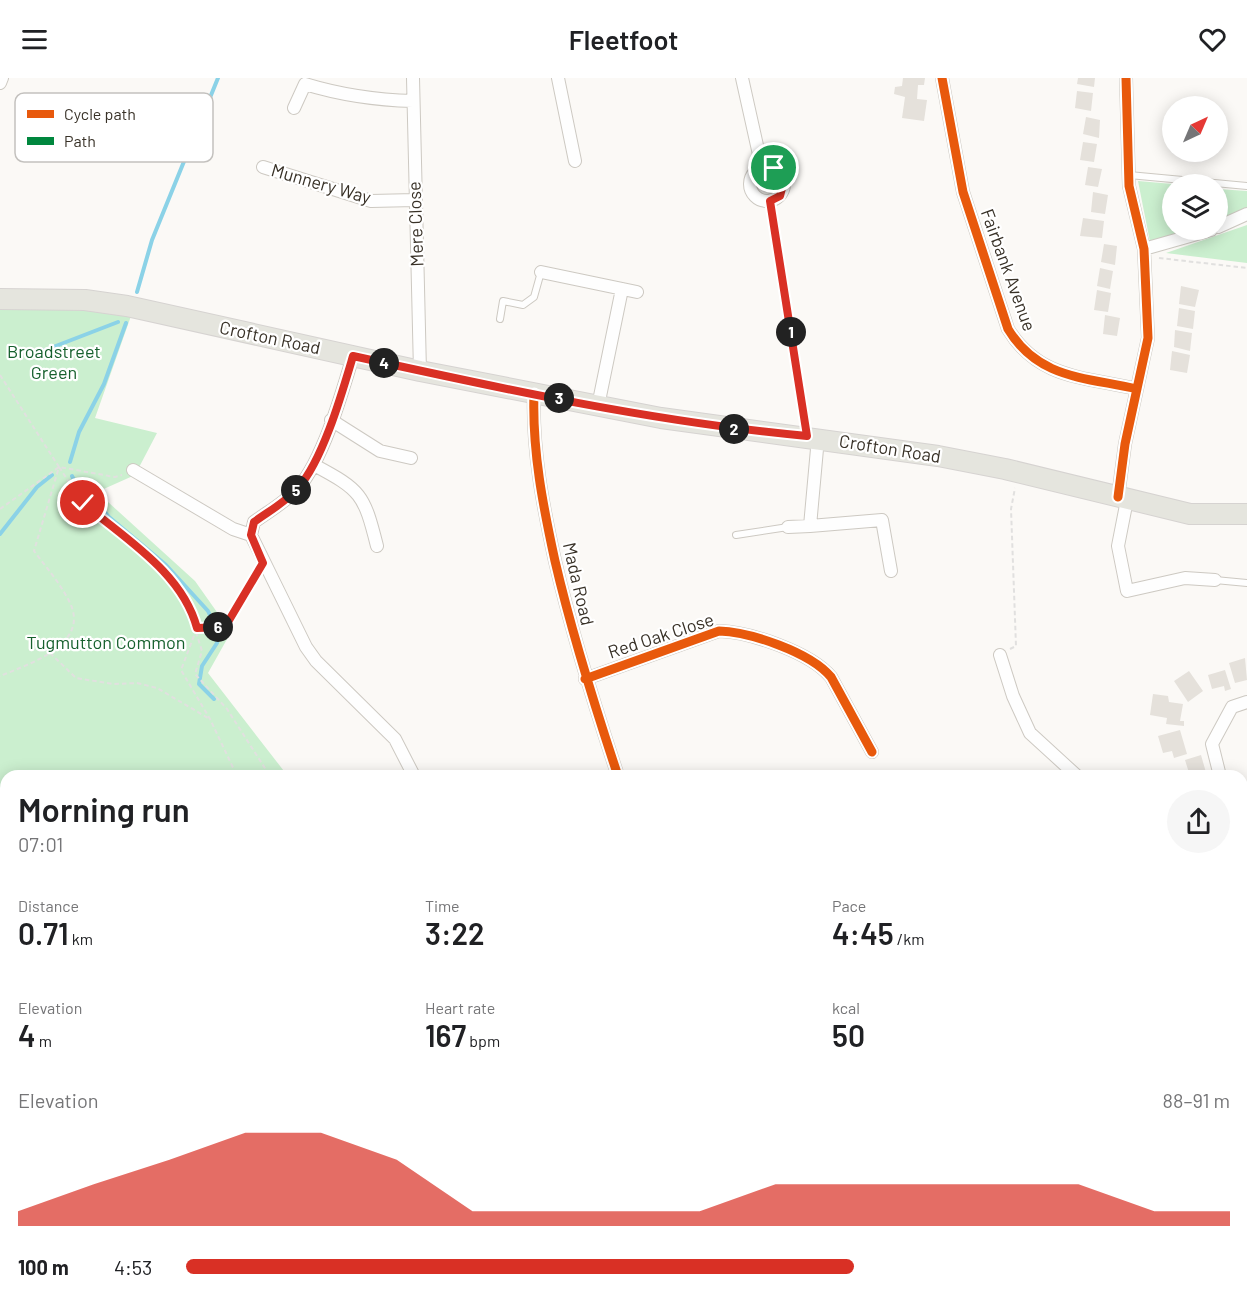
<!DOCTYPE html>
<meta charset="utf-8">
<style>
:root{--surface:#fff;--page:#f6f6f6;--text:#202124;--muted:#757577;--accent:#d93025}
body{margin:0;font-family:Barlow,sans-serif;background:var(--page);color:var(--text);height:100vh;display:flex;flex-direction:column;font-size:22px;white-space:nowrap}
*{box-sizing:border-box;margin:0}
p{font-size:20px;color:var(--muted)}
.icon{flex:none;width:33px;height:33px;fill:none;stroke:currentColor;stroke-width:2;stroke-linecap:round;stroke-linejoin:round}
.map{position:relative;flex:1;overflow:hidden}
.side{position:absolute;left:0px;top:692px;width:1248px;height:532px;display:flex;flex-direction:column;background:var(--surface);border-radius:18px 18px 0 0;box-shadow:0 3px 15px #0003}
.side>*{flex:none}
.needle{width:39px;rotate:44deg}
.fabs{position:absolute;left:1162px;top:18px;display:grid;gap:12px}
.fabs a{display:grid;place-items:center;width:66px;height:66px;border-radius:50%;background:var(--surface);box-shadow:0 3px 15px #0003;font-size:30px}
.pin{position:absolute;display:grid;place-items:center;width:51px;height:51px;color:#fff;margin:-26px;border:3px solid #fff;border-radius:50%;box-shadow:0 2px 6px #0007}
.km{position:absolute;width:30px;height:30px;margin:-15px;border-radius:50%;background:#222;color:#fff;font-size:16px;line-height:30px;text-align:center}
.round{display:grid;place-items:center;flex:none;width:63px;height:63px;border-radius:32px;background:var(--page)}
.overview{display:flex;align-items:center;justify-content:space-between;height:102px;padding:0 18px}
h1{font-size:33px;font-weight:600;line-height:45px}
.figures{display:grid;grid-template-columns:repeat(3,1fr);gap:9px;height:102px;padding:6px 18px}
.figures div{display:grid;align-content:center}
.figures b{font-size:30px;font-weight:600}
.figures small{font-size:16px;font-weight:400}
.figures p{font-size:16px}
.chart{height:168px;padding:12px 18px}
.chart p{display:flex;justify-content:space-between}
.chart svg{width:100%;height:108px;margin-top:6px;fill:var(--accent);opacity:.7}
ul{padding:0 18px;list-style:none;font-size:20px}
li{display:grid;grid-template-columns:96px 72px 1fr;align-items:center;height:45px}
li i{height:15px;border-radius:8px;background:var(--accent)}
header{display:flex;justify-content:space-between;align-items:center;height:78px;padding:0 18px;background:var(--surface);font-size:27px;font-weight:600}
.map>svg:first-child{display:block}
.education{fill:#f8f2f9}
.green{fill:#cbefcf}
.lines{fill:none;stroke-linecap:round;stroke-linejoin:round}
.stream{stroke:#8bd2e7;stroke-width:4}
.building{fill:#e5e1db}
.service-casing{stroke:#cdc9c2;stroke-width:8}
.minor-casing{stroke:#cdc9c2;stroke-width:14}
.primary-casing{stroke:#d6d3d1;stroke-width:22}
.path{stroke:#e1e0df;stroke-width:2;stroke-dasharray:4.5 3;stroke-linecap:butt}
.service{stroke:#fefefe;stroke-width:6}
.minor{stroke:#fefefe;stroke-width:12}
.primary{stroke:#e5e5de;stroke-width:20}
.quiet{stroke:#00873e;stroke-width:8;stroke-dasharray:15 8;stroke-linecap:butt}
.cycleway-casing{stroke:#fff;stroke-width:13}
.cycleway{stroke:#e8590c;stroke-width:9}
.route-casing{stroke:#fff;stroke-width:12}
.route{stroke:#d93025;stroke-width:8}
.labels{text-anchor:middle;stroke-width:4.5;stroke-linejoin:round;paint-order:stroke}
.street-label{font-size:18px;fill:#383127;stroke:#fff}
.park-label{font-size:18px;fill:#16602d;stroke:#fff}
.key{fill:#fff;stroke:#c3c1be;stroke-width:1.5}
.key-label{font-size:16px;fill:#383127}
</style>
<header><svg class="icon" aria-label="menu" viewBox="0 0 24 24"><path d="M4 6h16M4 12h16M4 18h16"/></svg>Fleetfoot<svg class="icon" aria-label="heart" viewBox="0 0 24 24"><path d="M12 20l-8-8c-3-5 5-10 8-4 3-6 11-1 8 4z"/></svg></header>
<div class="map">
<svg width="1247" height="1223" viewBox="0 0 1247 1223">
<rect width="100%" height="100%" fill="#fbf9f6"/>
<path class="education" d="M6 1118V1218H563L554 1223H0V1121Z"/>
<path class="green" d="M1138 103 1173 106V152H1190L1150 164Z
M1218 111 1247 113V129L1233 138 1218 143Z
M1247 147V185L1166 175Z
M13 230 94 233 131 238 95 340 157 355 135 397 97 414 195 503 231 554 208 595 287 697 6 698V1094L0 1097V232Z
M564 1218H844V1223H559Z"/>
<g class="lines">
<path class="stream" d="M137 214 152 162 218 0
M35 276 118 244
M70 384 79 354 104 306 126 245
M72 398 76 406 93 420 109 439 166 487 208 533 219 556 217 565 202 588 199 606 214 621
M0 456 37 409 52 397
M0 990 6 988
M573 1223 583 1218"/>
</g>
<path class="building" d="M903 0H925L924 7H918L917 21 927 22 924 43 902 40 905 19 894 16 895 9 902 8Z
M1078 0H1095L1094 9 1077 6Z
M1077 13 1093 15 1091 33 1075 30Z
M1086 39 1100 42 1099 60 1083 56Z
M1083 64 1097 66 1094 84 1080 82Z
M1088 89 1102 91 1098 109 1085 107Z
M1093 114 1108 117 1105 136 1091 134Z
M1083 140 1104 143 1102 160 1080 158Z
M1104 166 1117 168 1115 187 1101 184Z
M1100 190 1113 193 1110 211 1097 208Z
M1181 208 1199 212 1195 229 1179 226Z
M1097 212 1111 215 1108 234 1094 232Z
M1179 230 1195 233 1193 251 1177 248Z
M1105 237 1120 240 1117 258 1103 256Z
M1175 252 1192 255 1190 273 1174 269Z
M1172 273 1190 277 1187 295 1170 292Z
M1245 580 1247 602 1235 605 1229 585Z
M1225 592 1231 611 1225 613 1224 608 1212 611 1208 597Z
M1189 593 1203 613 1188 624 1174 603Z
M1153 616 1168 618 1169 624 1183 626 1180 643H1184V648L1166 646 1167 640 1150 637Z
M1180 652 1187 676 1174 680 1172 673 1163 675 1158 658Z
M1201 677 1207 698H1190L1185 682Z
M1242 775 1247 779V799L1242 795Z
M47 1218H146L134 1223H49Z
M329 1218H435L434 1220 419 1221V1223H329Z"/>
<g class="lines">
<g class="service-casing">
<path id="service" d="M1129 97 1247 108
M500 241 503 223 523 227 534 219 541 194
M736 457 788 449
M1215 502 1247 505
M0 1144 6 1162
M164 1218 165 1222
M315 1218V1223"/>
</g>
<g class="minor-casing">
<path id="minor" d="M413 0 420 293
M558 0 575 83
M742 0 762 90
M942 0 963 114 1008 251C1038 301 1085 299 1137 311
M0 5 2 0
M294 30 305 6C341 17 375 22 413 23
M750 106a17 17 0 1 1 34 0a17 17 0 1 1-34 0Z
M263 89 371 123 415 122
M1218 149 1247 136
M1144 171 1211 152
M541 194 637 214
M534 316C532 372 543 428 555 483 572 556 594 626 618 698
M598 328 622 211
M331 342 380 373 411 380
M314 387C361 412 364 416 377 468
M133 392 233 451 251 457
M1118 419 1125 366 1148 260 1144 171 1129 108 1126 0
M1127 422 1118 468 1127 513 1185 500 1215 502
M810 448 882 442 891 493
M788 449 810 448 818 360
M251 457 306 569 316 583 395 661 414 698
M251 457 254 444C269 433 286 424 298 410 323 382 342 315 353 278
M1000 577 1013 618 1030 655 1077 698
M585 601 719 553C750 554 810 574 831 599L872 674
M1220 698 1212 666 1232 629 1247 624
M1242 760 1247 764
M1242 845 1247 840
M1242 1078 1247 1079
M0 1107 6 1104
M909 1218 910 1223
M1025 1218V1223"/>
</g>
<g class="primary-casing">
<path id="primary" d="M0 221 85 222 127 228 420 293 661 340 938 378 1005 391 1190 436H1247"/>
</g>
<path class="path" d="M770 123 805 346
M1159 180 1247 190
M0 297 59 389 34 473C46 489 60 505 69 523 92 566 29 586 0 598
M59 389 83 425 177 505 192 530 197 550 181 592 210 641 237 698
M0 431 59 389 115 399 122 397
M197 550 225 549 257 495
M196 554 202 573 195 596 227 631 270 698
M1010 571 1016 568 1011 431 1015 410
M50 575 76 600 113 606 137 605 157 610 208 640
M0 960 4 968 6 967
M4 968 6 981
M642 1223 646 1218"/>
<use href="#service" class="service"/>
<use href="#minor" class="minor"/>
<use href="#primary" class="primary"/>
<path class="quiet" d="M0 1024 6 998"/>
<g class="cycleway-casing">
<path id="cycleway" d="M942 0 963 114 1008 251C1038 301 1085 299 1137 311
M534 316C532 372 543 428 555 483 572 556 594 626 618 698
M1118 419 1125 366 1148 260 1144 171 1129 108 1126 0
M585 601 719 553C750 554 810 574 831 599L872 674"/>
</g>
<use href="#cycleway" class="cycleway"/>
</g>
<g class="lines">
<g class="route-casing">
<path id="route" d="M83 425C125 461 182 494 197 550L225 549 263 485 251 457 254 444C269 433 286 424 298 410 323 382 342 315 353 278 503 311 654 344 807 358L770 123 780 118 784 102 774 90"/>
</g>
<use href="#route" class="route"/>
</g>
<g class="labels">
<g class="street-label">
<text transform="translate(321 106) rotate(16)" y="6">Munnery Way</text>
<text transform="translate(416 146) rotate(-92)" y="6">Mere Close</text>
<text transform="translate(1008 192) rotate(70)" y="6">Fairbank Avenue</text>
<text transform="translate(270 260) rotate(12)" y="6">Crofton Road</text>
<text transform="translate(890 371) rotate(9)" y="6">Crofton Road</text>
<text transform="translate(578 506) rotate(77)" y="6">Mada Road</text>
<text transform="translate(661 558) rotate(-18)" y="6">Red Oak Close</text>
</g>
<g class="park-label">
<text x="54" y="280">Broadstreet<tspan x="54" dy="21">Green</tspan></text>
<text x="106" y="571">Tugmutton Common</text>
</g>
</g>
<rect x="15" y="15" width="198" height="69" rx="9" class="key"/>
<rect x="27" y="32" width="27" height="8" fill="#e8590c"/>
<rect x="27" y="59" width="27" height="8" fill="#00873e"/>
<g class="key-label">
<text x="64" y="42">Cycle path</text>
<text x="64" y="69">Path</text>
</g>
</svg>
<div class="fabs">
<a><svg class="needle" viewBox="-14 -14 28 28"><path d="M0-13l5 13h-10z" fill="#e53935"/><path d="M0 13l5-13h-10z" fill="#757577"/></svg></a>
<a><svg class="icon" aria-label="layers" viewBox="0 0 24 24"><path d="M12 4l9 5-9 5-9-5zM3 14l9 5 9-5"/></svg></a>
</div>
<div class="pin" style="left:774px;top:90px;background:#1e9e55"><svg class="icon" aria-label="arrive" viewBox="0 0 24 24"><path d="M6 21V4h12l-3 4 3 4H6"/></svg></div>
<div class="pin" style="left:83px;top:425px;background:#d93025"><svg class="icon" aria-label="check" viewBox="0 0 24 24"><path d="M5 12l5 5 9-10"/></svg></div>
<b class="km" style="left:791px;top:254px">1</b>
<b class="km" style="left:734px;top:351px">2</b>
<b class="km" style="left:559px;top:320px">3</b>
<b class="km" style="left:384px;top:285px">4</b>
<b class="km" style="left:296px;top:412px">5</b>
<b class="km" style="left:218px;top:549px">6</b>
<section class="side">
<div class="overview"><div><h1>Morning run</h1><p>07:01</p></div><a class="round"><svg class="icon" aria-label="share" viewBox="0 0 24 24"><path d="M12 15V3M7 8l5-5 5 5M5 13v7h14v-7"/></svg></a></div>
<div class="figures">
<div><p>Distance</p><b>0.71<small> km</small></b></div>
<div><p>Time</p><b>3:22</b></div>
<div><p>Pace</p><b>4:45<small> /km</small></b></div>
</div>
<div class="figures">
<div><p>Elevation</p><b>4<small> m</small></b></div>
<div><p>Heart rate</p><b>167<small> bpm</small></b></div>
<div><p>kcal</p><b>50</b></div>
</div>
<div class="chart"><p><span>Elevation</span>88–91 m</p>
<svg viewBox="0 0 160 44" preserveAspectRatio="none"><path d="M0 44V38L10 27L20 17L30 6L40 6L50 17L60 38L70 38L80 38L90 38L100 27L110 27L120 27L130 27L140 27L150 38L160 38V44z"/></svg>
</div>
<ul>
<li><b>100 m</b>4:53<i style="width:64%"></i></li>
</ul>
</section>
</div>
